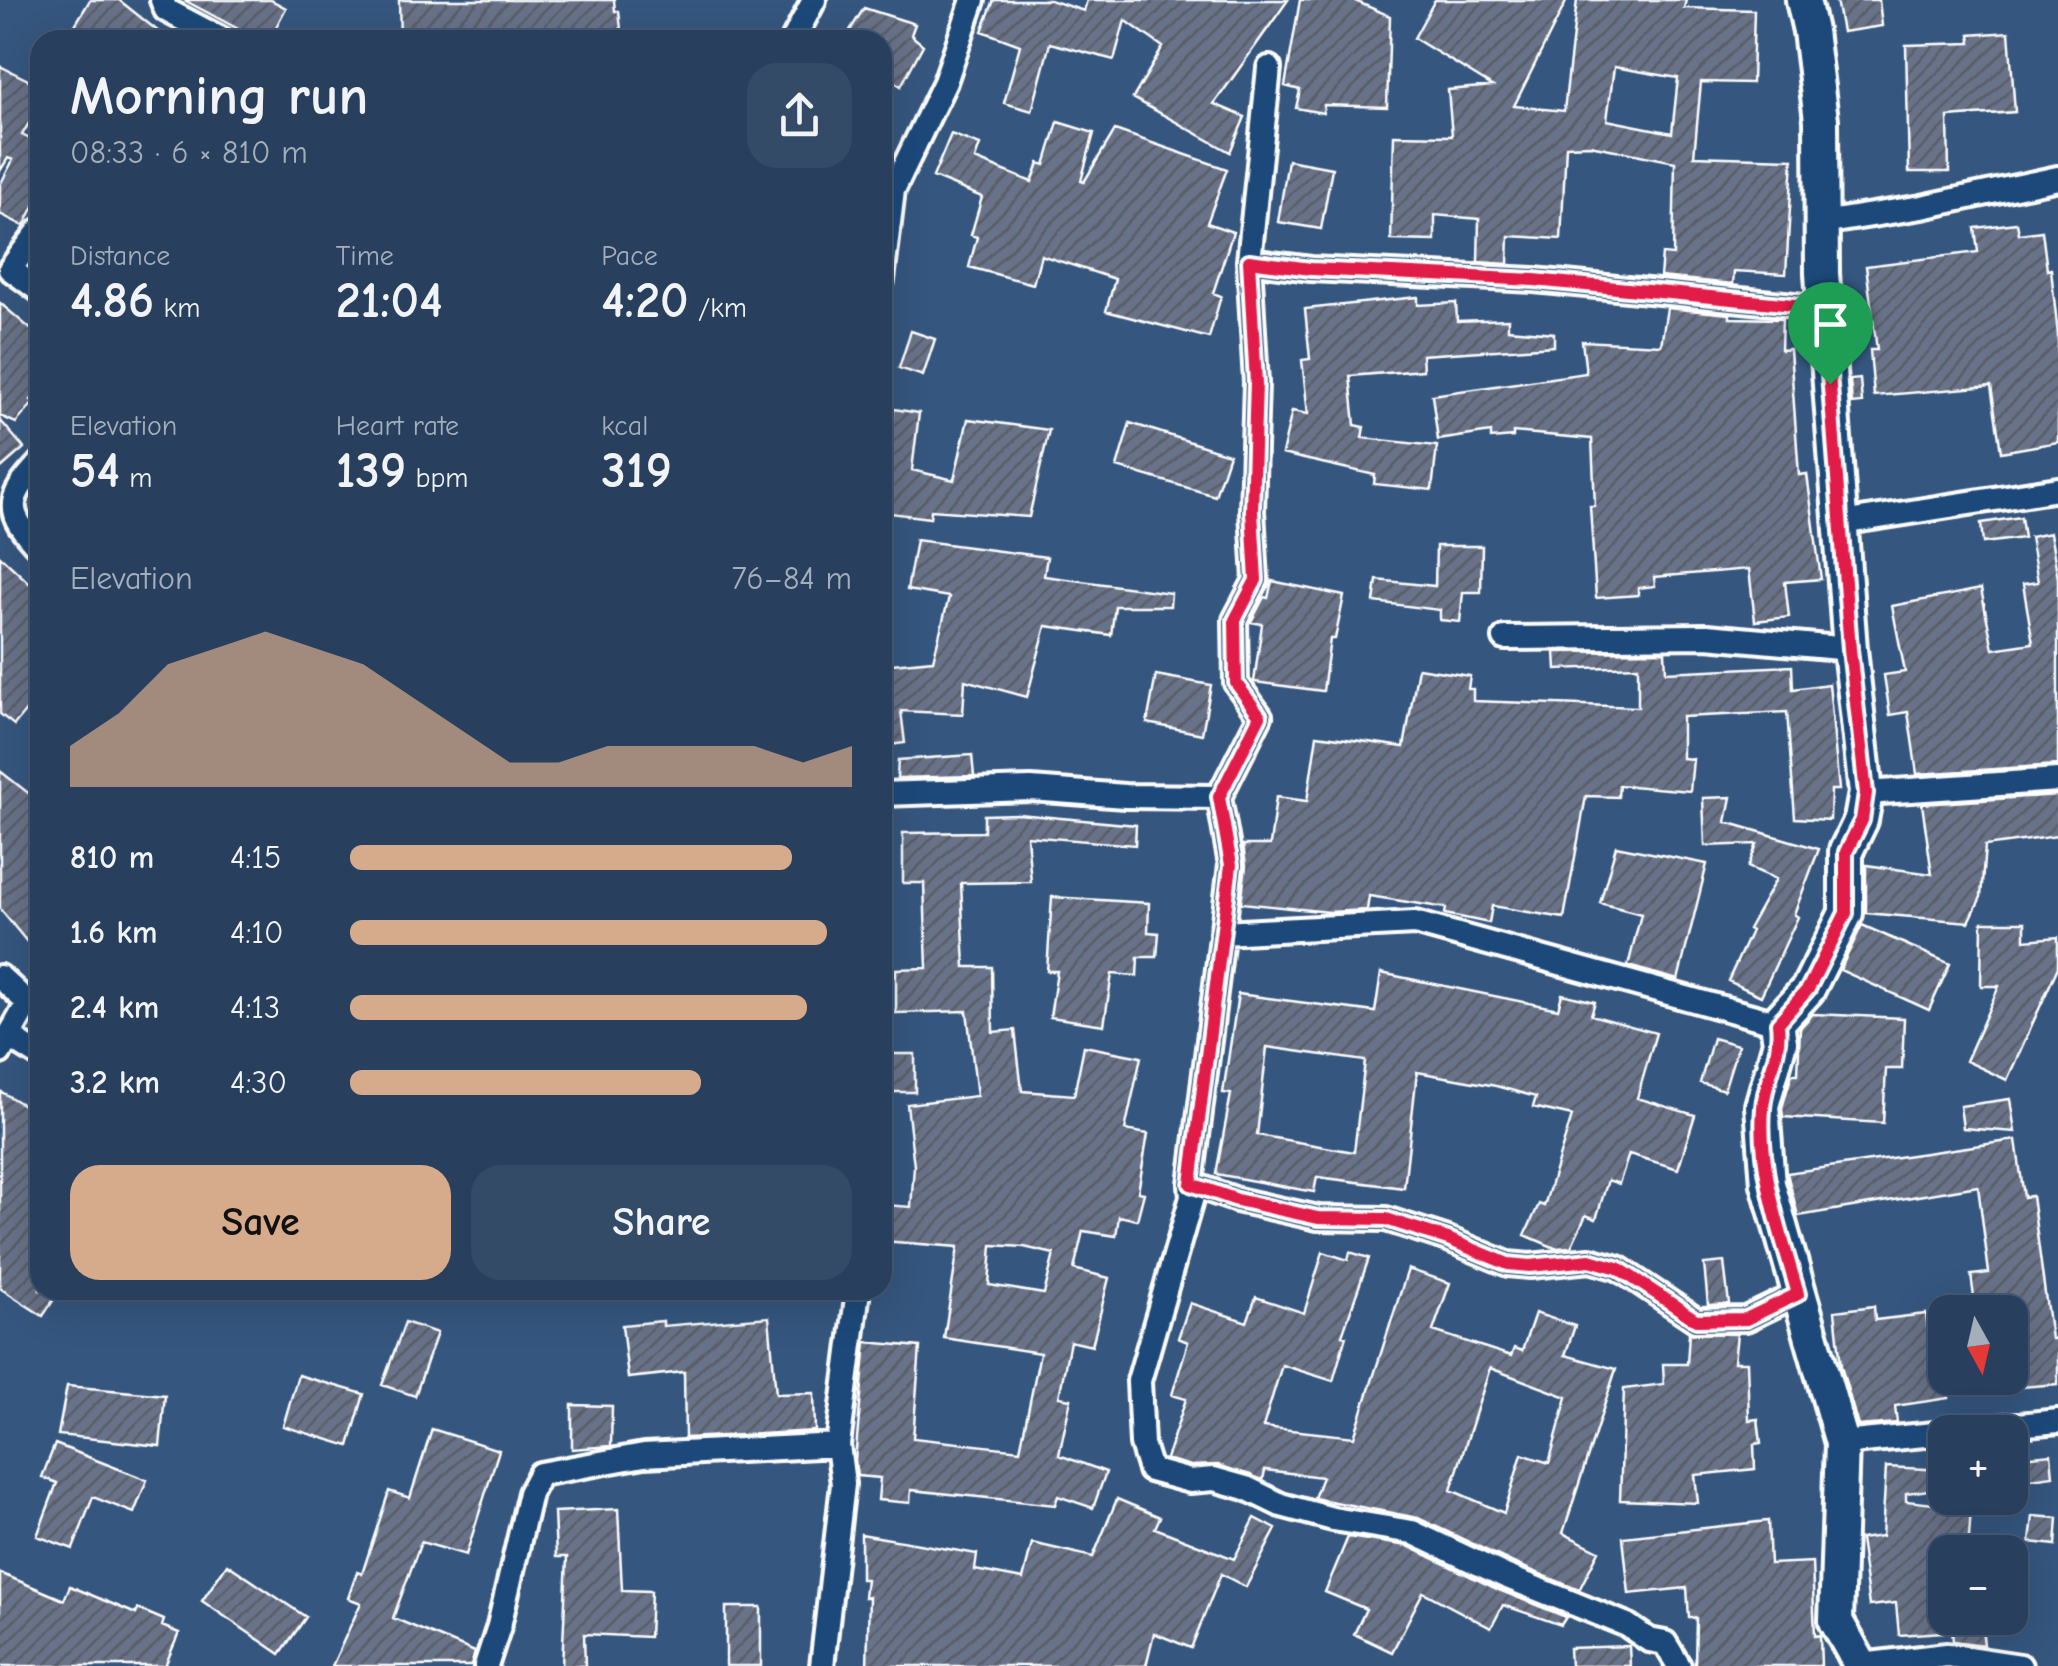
<!DOCTYPE html>
<meta charset="utf-8">
<style>
:root{--surface:#28405e;--page:#344b67;--text:#f1f3f6;--muted:#a5afbc;--line:#445973;--accent:#d6ab8b}
body{margin:0;font-family:"Comic Neue",sans-serif;background:var(--page);color:var(--text);height:100vh;display:flex;flex-direction:column;font-size:38px;white-space:nowrap}
*{box-sizing:border-box;margin:0}
p{font-size:32px;color:var(--muted)}
.icon{flex:none;width:55px;height:55px;fill:none;stroke:currentColor;stroke-width:2;stroke-linecap:round;stroke-linejoin:round}
.map{position:relative;flex:1;overflow:hidden}
.sheet{position:absolute;left:30px;top:30px;width:862px;height:1270px;display:flex;flex-direction:column;background:var(--surface);border-radius:30px;box-shadow:0 10px 40px #0002,0 0 0 2px var(--line)}
.sheet>*{flex:none}
.needle{width:65px;rotate:172deg}
.fabs{position:absolute;left:1928px;top:1295px;display:grid;gap:20px}
.fabs a{display:grid;place-items:center;width:100px;height:100px;border-radius:20px;background:var(--surface);box-shadow:0 10px 40px #0002,0 0 0 2px var(--line);font-size:50px}
.pin{position:absolute;display:grid;place-items:center;width:85px;height:85px;color:#fff;margin:-102px -42px;border-radius:50% 50% 50% 0;rotate:-45deg;box-shadow:0 0 10px #0007}
.pin .icon{rotate:45deg}
.round{display:grid;place-items:center;flex:none;width:105px;height:105px;border-radius:30px;background:var(--page)}
.overview{display:flex;align-items:center;justify-content:space-between;height:170px;padding:0 40px}
h1{font-size:55px;font-weight:600;line-height:75px}
.figures{display:grid;grid-template-columns:repeat(3,1fr);gap:15px;height:170px;padding:10px 40px}
.figures div{display:grid;align-content:center}
.figures b{font-size:50px;font-weight:600}
.figures small{font-size:28px;font-weight:400}
.figures p{font-size:28px}
.chart{height:280px;padding:20px 40px}
.chart p{display:flex;justify-content:space-between}
.chart svg{width:100%;height:180px;margin-top:10px;fill:var(--accent);opacity:.7}
.primary-button{display:flex;gap:20px;margin-top:auto;padding:20px 40px}
.primary-button a{flex:1;height:115px;border-radius:30px;background:var(--accent);color:#111;font-size:40px;font-weight:600;line-height:115px;text-align:center}
.primary-button a+a{background:var(--page);color:var(--text)}
ul{padding:0 40px;list-style:none;font-size:32px}
li{display:grid;grid-template-columns:160px 120px 1fr;align-items:center;height:75px}
li i{height:25px;border-radius:12px;background:var(--accent)}
.map>svg:first-child{display:block}
.building{fill:url(#building-hatch);stroke:#fff;stroke-width:2.5;fill-rule:evenodd}
.lines{fill:none;stroke-linecap:round;stroke-linejoin:round}
.street-casing{stroke:#fff;stroke-width:30}
.secondary-casing{stroke:#fff;stroke-width:40}
.street{stroke:#1f4a7a;stroke-width:22}
.secondary{stroke:#1f4a7a;stroke-width:32}
.route-casing{stroke:#fff;stroke-width:20}
.route{stroke:#e11d48;stroke-width:12}
</style>
<div class="map">
<svg width="2058" height="1666" viewBox="0 0 2058 1666">
<defs>
<pattern id="building-hatch" width="6" height="6" patternUnits="userSpaceOnUse" patternTransform="scale(2.5)"><rect width="6" height="6" fill="#687288"/><path d="M-1 1l2-2M0 6l6-6M5 7l2-2" fill="none" stroke="#595d67"/></pattern>
</defs>
<rect width="100%" height="100%" fill="#35567e"/>
<filter id="ink" filterUnits="userSpaceOnUse"><feTurbulence type="fractalNoise" baseFrequency=".01" numOctaves="2"/><feDisplacementMap in="SourceGraphic" scale="20" xChannelSelector="R" yChannelSelector="G"/><feConvolveMatrix kernelMatrix="1 2 1 2 8 2 1 2 1" color-interpolation-filters="sRGB"/></filter>
<g filter="url(#ink)">
<path class="building" d="M90 0H119L169 40H66Z
M184 0H271L286 8 269 40H259Z
M399 0H614L615 11H619L622 39 400 40Z
M994 0H1050L1084 11 1087 0H1288L1214 104 1245 117 1230 152 1133 98 1163 47 1125 20 1114 60 1050 43 1032 111 1004 103 1020 45 982 31Z
M1300 0H1353L1390 16 1387 107 1324 105 1323 113 1296 108 1300 90 1285 86Z
M1435 0H1567L1514 106 1564 111 1577 0H1686L1684 8 1754 10 1752 83 1701 82 1694 156 1793 159 1786 274 1734 271 1733 284 1660 277 1662 254 1673 255 1675 162 1590 145 1566 146 1561 239 1509 236 1508 264 1478 262 1479 219 1435 215V241L1391 240 1394 135 1452 136 1448 90 1492 86 1414 38ZM1614 67 1678 78 1672 133 1607 120Z
M1836 0H1879L1882 26 1842 32Z
M864 8 915 24 911 35 923 45 901 86 882 74V40H844Z
M2009 32 2015 112 1948 117 1949 172H1909L1906 45 1971 43 1970 35Z
M0 66 40 86V104L22 135 40 144V194L24 226 0 214V185L13 160 8 158 0 171Z
M1058 122 1094 133 1081 181 1084 182 1115 130 1227 169 1207 223 1233 232 1213 293 1221 296 1209 338 1106 311 1115 279 1041 255 1033 284 969 267 977 237 971 235 982 197 933 177 951 134 980 145 975 159 1032 182 1039 163 1045 165Z
M1288 160 1332 168 1321 229 1278 222Z
M2017 223 2019 234 2042 231 2047 270 2051 269 2058 335V442L2001 452 1991 386 1874 396 1870 350H1877L1866 266 1978 252 1975 228Z
M1418 297V305L1456 303 1457 321 1508 319V329L1554 333V346L1422 355 1423 370 1350 376 1355 425 1364 427 1362 438 1437 446 1432 490 1374 484 1375 475 1282 454 1292 411 1308 414 1302 360 1310 359 1305 309Z
M0 303 40 337V389L31 400 34 402 16 423 0 416Z
M1667 308 1730 314V318L1782 319 1781 350 1790 349 1799 475 1807 474 1821 579 1785 582 1789 617 1755 621 1749 569 1654 577 1655 586 1638 588V595L1596 598 1590 506H1595L1592 439 1513 432V437L1491 439V432L1438 440 1432 395 1586 373 1582 341 1661 345Z
M911 331 935 339 923 376 899 368Z
M1860 379 1862 403 1852 404 1850 380Z
M894 409 919 413 912 470 954 480 968 419 1049 430 1029 517 931 510 930 518 882 512Z
M0 420 24 448 0 469Z
M1130 423 1229 454 1215 496 1117 467Z
M2021 517 2024 538 1983 543 1981 523Z
M2050 533 2058 578V765L1917 774 1908 712 1890 715 1884 675 1905 672 1892 606 1981 589 1993 649 2033 643 2023 584 2038 582 2030 537Z
M916 540 1047 557 1044 576 1171 593 1170 606H1115L1111 635 1046 626 1027 697 965 680 963 714 901 711 905 743 882 746V665L933 660 949 597 907 590Z
M1436 546H1482L1481 592H1463L1460 622 1440 620V610L1374 602 1377 580 1435 586Z
M0 556 40 593V693L14 725 0 714Z
M1272 581 1344 596 1335 639H1330L1323 691 1254 682 1262 624 1251 622 1264 597 1268 598Z
M1665 651 1666 672 1792 666 1793 689 1829 684 1839 790H1831L1830 820 1795 818 1787 712 1682 717V758L1693 759 1690 791 1619 785 1618 797 1586 796 1564 918 1492 906 1489 923 1445 914 1446 908 1369 896 1367 910 1329 912 1241 903 1246 866 1243 845H1270L1276 797 1307 801 1317 735 1404 747 1418 668 1470 676 1468 689H1473V701L1638 707V666L1556 669 1555 652Z
M1156 675 1211 685 1202 734 1147 723Z
M972 755 974 776 897 778 898 760Z
M0 771 40 802V934L28 943 0 909Z
M2058 795V836L1985 846 1981 897 1969 922 1866 913V865L1932 874 1922 804Z
M1731 797 1726 822 1819 849 1794 914 1798 917 1761 996 1728 981 1751 931 1748 929 1776 879 1748 867 1757 844 1705 846 1703 798Z
M1018 814 1136 825 1135 845 1027 836 1031 882 961 883 965 967H992L993 1032 1015 1030 1022 1091 1074 1095 1084 1046 1141 1057 1125 1130 1148 1134 1138 1192 1144 1193 1137 1220 1119 1216 1116 1236 1083 1231 1074 1269 1109 1278 1092 1346 1070 1341 1059 1397 1071 1399 1059 1455 1106 1472 1093 1508 1058 1496 1055 1505 911 1490 910 1503 878 1500 880 1478 857 1476 855 1460 866 1342 920 1347 913 1438 1020 1450 1040 1353 944 1338 958 1247 883 1241 886 1205 911 1207 914 1166 907 1104 977 1096 967 1011 896 1013V969L927 968 924 883H903V833L984 832V815ZM992 1245 1024 1247 1054 1254 1044 1294 989 1285Z
M1616 846 1707 864 1678 980 1628 966 1641 914 1600 903Z
M1052 897 1149 903 1148 932 1159 933 1157 957H1138L1137 976 1112 974 1104 1025 1050 1017 1057 971H1047Z
M1982 922H2025V940L2058 937V967L2007 1080 1966 1061 1999 986H1981Z
M1862 925 1950 964 1929 1010 1840 970Z
M1381 973 1558 1009 1562 994 1595 1002 1591 1015 1656 1033 1637 1098 1695 1115 1678 1169 1629 1154 1619 1184 1608 1180 1596 1219 1586 1215 1571 1247 1555 1248 1525 1235 1539 1204 1544 1206 1572 1116 1533 1107 1536 1097 1496 1086 1417 1072 1404 1188 1317 1177 1314 1192 1216 1174 1231 1094 1223 1093 1238 994 1375 1012ZM1267 1047 1365 1061 1354 1152 1257 1135Z
M1813 1014 1904 1018 1902 1069H1886L1883 1123 1783 1117 1782 1108 1792 1074H1798L1800 1028Z
M1713 1038 1738 1045 1724 1090 1700 1083Z
M883 1054H915V1092H883Z
M0 1091 40 1115V1290H60L43 1316 0 1288Z
M2010 1099 2015 1132 1963 1128 1960 1106Z
M2016 1140 2024 1197 2032 1196 2051 1339H2058V1384L2010 1388V1312H1976L1971 1275 1989 1273 1978 1186 1798 1216 1787 1173Z
M1323 1252 1348 1260 1350 1252 1369 1258 1342 1335 1346 1336 1333 1381 1282 1365 1263 1427 1354 1437 1408 1269 1450 1283 1433 1331 1511 1356 1514 1348 1522 1351 1535 1313 1575 1326 1565 1355 1616 1369 1563 1533 1599 1551 1579 1590 1511 1562 1418 1518 1314 1498 1322 1477 1265 1470 1263 1480 1218 1465 1191 1466 1166 1459 1186 1399 1172 1395 1188 1342 1178 1338 1190 1303 1247 1322 1256 1297 1304 1313ZM1490 1368 1567 1397 1549 1463 1522 1454 1504 1513 1451 1490Z
M1724 1262 1729 1304 1708 1305 1704 1264Z
M1874 1306 1875 1320 1926 1314 1931 1353 1943 1352 1949 1398 1895 1406 1897 1423 1858 1426 1841 1366 1835 1311Z
M769 1317 776 1394 814 1393 815 1431 685 1438 684 1372 628 1378 622 1325 663 1321V1326Z
M405 1322 437 1333 415 1396 382 1385Z
M1689 1333 1737 1334 1734 1362H1747L1749 1420 1758 1419 1761 1443 1754 1444 1755 1469 1695 1475 1698 1503 1620 1500 1624 1389 1664 1384 1663 1364H1687Z
M298 1375 364 1394 349 1446 283 1426Z
M67 1386 165 1395 160 1446 58 1435Z
M572 1405 612 1406 611 1446 572 1449Z
M432 1429 499 1450 466 1555 421 1542 393 1618 475 1652 471 1666H332L361 1603 348 1598 357 1572 362 1574 389 1491 410 1498Z
M55 1444 147 1480 134 1513 93 1497 73 1549 37 1536 57 1483 42 1477Z
M2051 1454 2053 1476 2023 1480 2020 1457Z
M1886 1467 1945 1470V1488L1906 1493V1501L1971 1508 1968 1552H1945V1577H1939L1943 1632 1899 1635 1896 1603 1869 1606 1860 1539 1882 1536Z
M1117 1499 1160 1517 1155 1528 1234 1559 1255 1518 1276 1529 1246 1587 1221 1574 1191 1648 1154 1633 1146 1666H867L869 1597H864L866 1579H861V1534L977 1554 975 1570 1023 1579 1032 1543 1093 1557Z
M618 1509 622 1590 651 1591 649 1637 584 1634 585 1666H562L567 1557H556L554 1512Z
M2033 1516 2058 1518 2056 1545 2030 1542Z
M1768 1521 1770 1564 1812 1562 1815 1636 1820 1635 1821 1666H1695L1696 1618H1689L1687 1588 1629 1594 1623 1537Z
M1348 1537 1408 1546 1499 1590 1566 1617 1561 1625 1503 1605 1491 1628 1423 1592 1392 1652 1354 1634 1366 1609 1325 1592Z
M227 1564 306 1617 280 1654 202 1601Z
M0 1573 64 1600 70 1586 136 1614 138 1609 164 1620 162 1626 179 1633 165 1666H0Z
M726 1607H761V1666H726Z
M1981 1618 1984 1645 1953 1641 1951 1619Z
M1629 1646 1630 1666H1570L1569 1648Z"/>
<g class="lines">
<g class="street-casing">
<path id="street" d="M162 0 166 10 223 40
M793 40 814 0
M1269 68 1249 261 1256 383 1252 511 1256 580 1235 620 1236 683 1260 716 1219 797 1231 865 1191 1184 1192 1197 1139 1381 1142 1444 1150 1470 1190 1481 1214 1479 1246 1488 1281 1505 1333 1519 1412 1532 1505 1576 1627 1625 1649 1640 1665 1643 1679 1666
M1822 223 1922 207 2058 178
M40 230 10 269 40 291
M1249 261 1311 269 1534 280 1825 308
M882 280 893 190 945 82 973 0
M40 463C5 500 5 512 40 549
M1841 523 2058 489
M1505 638 1707 636 1850 649
M1866 793 2058 780
M882 794 1031 789 1125 796 1219 797
M1222 933 1415 923 1777 1023
M0 977 28 1003
M10 1037 40 1056
M0 1052 28 1003 40 991
M1191 1184 1237 1200 1318 1218 1386 1219 1448 1239 1508 1264 1530 1266 1590 1260 1618 1268 1696 1320 1746 1319 1798 1294
M1949 1432 2058 1421
M1842 1443 1945 1433
M1861 1665 1947 1655 2020 1666
M486 1666 499 1626 530 1493 540 1474 644 1455 838 1445
M822 1666 843 1484 838 1445 858 1290"/>
</g>
<g class="secondary-casing">
<path id="secondary" d="M1803 0 1810 31 1821 120 1822 273 1830 385 1850 649 1866 793 1861 820 1846 851V913L1808 989 1777 1023 1780 1042 1762 1106 1768 1184 1842 1443 1836 1621 1861 1666"/>
</g>
<use href="#street" class="street"/>
<use href="#secondary" class="secondary"/>
</g>
</g>
<g class="lines" filter="url(#ink)">
<g class="route-casing">
<path id="route" d="M1249 261 1311 269 1534 280 1824 308 1850 649 1866 793 1862 820 1846 852V913L1808 989 1778 1023C1782 1054 1765 1078 1763 1108 1758 1170 1781 1234 1798 1294L1746 1319 1696 1320 1618 1268 1590 1260 1530 1266 1508 1264 1448 1239 1386 1219 1318 1218 1237 1200 1191 1184 1231 865 1219 797 1260 716 1236 683 1235 620 1256 580 1252 511 1256 383Z"/>
</g>
<use href="#route" class="route"/>
</g>
</svg>
<div class="fabs">
<a><svg class="needle" viewBox="-14 -14 28 28"><path d="M0-13l5 13h-10z" fill="#e53935"/><path d="M0 13l5-13h-10z" fill="#a5afbc"/></svg></a>
<a>+</a>
<a>−</a>
</div>
<div class="pin" style="left:1830px;top:384px;background:#1e9e55"><svg class="icon" aria-label="arrive" viewBox="0 0 24 24"><path d="M6 21V4h12l-3 4 3 4H6"/></svg></div>
<section class="sheet">
<div class="overview"><div><h1>Morning run</h1><p>08:33 · 6 × 810 m</p></div><a class="round"><svg class="icon" aria-label="share" viewBox="0 0 24 24"><path d="M12 15V3M7 8l5-5 5 5M5 13v7h14v-7"/></svg></a></div>
<div class="figures">
<div><p>Distance</p><b>4.86<small> km</small></b></div>
<div><p>Time</p><b>21:04</b></div>
<div><p>Pace</p><b>4:20<small> /km</small></b></div>
</div>
<div class="figures">
<div><p>Elevation</p><b>54<small> m</small></b></div>
<div><p>Heart rate</p><b>139<small> bpm</small></b></div>
<div><p>kcal</p><b>319</b></div>
</div>
<div class="chart"><p><span>Elevation</span>76–84 m</p>
<svg viewBox="0 0 160 44" preserveAspectRatio="none"><path d="M0 44V34L10 26L20 14L30 10L40 6L50 10L60 14L70 22L80 30L90 38L100 38L110 34L120 34L130 34L140 34L150 38L160 34V44z"/></svg>
</div>
<ul>
<li><b>810 m</b>4:15<i style="width:88%"></i></li>
<li><b>1.6 km</b>4:10<i style="width:95%"></i></li>
<li><b>2.4 km</b>4:13<i style="width:91%"></i></li>
<li><b>3.2 km</b>4:30<i style="width:70%"></i></li>
</ul>
<div class="primary-button"><a>Save</a><a>Share</a></div>
</section>
</div>
